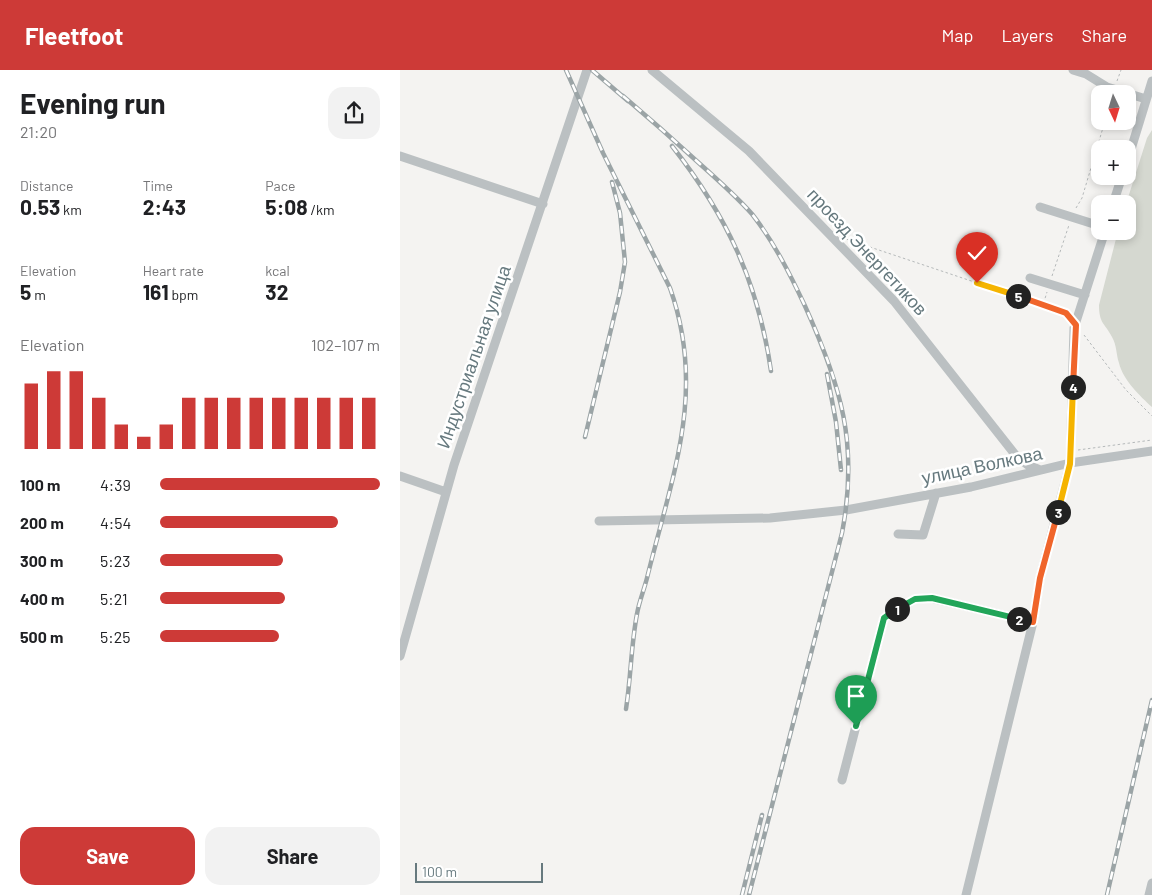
<!DOCTYPE html>
<meta charset="utf-8">
<style>
:root{--surface:#fff;--page:#f2f2f2;--text:#202124;--muted:#757577;--accent:#cd3a37}
body{margin:0;font-family:Barlow,sans-serif;background:var(--page);color:var(--text);height:100vh;display:flex;flex-direction:column;font-size:19px;white-space:nowrap}
*{box-sizing:border-box;margin:0}
p{font-size:16px;color:var(--muted)}
.icon{flex:none;width:28px;height:28px;fill:none;stroke:currentColor;stroke-width:2;stroke-linecap:round;stroke-linejoin:round}
.map{position:relative;flex:1;overflow:hidden}
.panel{display:flex;flex-direction:column;background:var(--surface);width:400px}
.panel>*{flex:none}
.needle{width:32px;rotate:176deg}
.tools{position:absolute;left:691px;top:15px;display:grid;gap:10px}
.tools a{display:grid;place-items:center;width:45px;height:45px;border-radius:10px;background:var(--surface);box-shadow:0 2px 8px #0003;font-size:25px}
.scale{position:absolute;left:15px;bottom:12px;width:128px;box-sizing:border-box;padding-left:5px;border:2px solid #66797e;border-top:0;font-size:14px;line-height:18px;white-space:nowrap;color:#66797e;-webkit-text-stroke:4px #fff;paint-order:stroke}
.pin{position:absolute;display:grid;place-items:center;width:42px;height:42px;color:#fff;margin:-51px -21px;border-radius:50% 50% 50% 0;rotate:-45deg;box-shadow:0 0 5px #0007}
.pin .icon{rotate:45deg}
.km{position:absolute;width:25px;height:25px;margin:-12px;border-radius:50%;background:#222;color:#fff;font-size:14px;line-height:25px;text-align:center}
.round{display:grid;place-items:center;flex:none;width:52px;height:52px;border-radius:15px;background:var(--page)}
.overview{display:flex;align-items:center;justify-content:space-between;height:85px;padding:0 20px}
h1{font-size:28px;font-weight:700;line-height:38px}
.stats{display:grid;grid-template-columns:repeat(3,1fr);gap:8px;height:85px;padding:5px 20px}
.stats div{display:grid;align-content:center}
.stats b{font-size:21px;font-weight:700}
.stats small{font-size:14px;font-weight:400}
.stats p{font-size:14px}
.chart{height:140px;padding:10px 20px}
.chart p{display:flex;justify-content:space-between}
.chart svg{width:100%;height:90px;margin-top:5px;stroke:var(--accent);stroke-width:6}
.action{display:flex;gap:10px;margin-top:auto;padding:10px 20px}
.action a{flex:1;height:58px;border-radius:15px;background:var(--accent);color:#fff;font-size:20px;font-weight:700;line-height:58px;text-align:center}
.action a+a{background:var(--page);color:var(--text)}
ul{padding:0 20px;list-style:none;font-size:16px}
li{display:grid;grid-template-columns:80px 60px 1fr;align-items:center;height:38px}
li i{height:12px;border-radius:6px;background:var(--accent)}
header{display:flex;align-items:center;gap:30px;box-sizing:border-box;height:70px;padding:0 25px;background:var(--accent);color:#fff}
header strong{font-size:24px}
nav{display:flex;gap:28px;margin-inline-start:auto;font-size:18px}
main{display:flex;flex:1;min-height:0}
.map>svg:first-child{display:block}
.green{fill:#d5d8d0}
.lines{fill:none;stroke-linecap:round;stroke-linejoin:round}
.path{stroke:#b5b9ba;stroke-width:1;stroke-dasharray:2.5 2.5;stroke-linecap:butt}
.minor{stroke:#bbc0c2;stroke-width:9}
.rail-casing{stroke:#9ba4a6;stroke-width:4.5}
.rail{stroke:#fff;stroke-width:2.5;stroke-dasharray:8;stroke-linecap:butt}
.split-1-casing{stroke:#fff;stroke-width:10}
.split-2-casing{stroke:#fff;stroke-width:10}
.split-3-casing{stroke:#fff;stroke-width:10}
.split-4-casing{stroke:#fff;stroke-width:10}
.split-5-casing{stroke:#fff;stroke-width:10}
.split-6-casing{stroke:#fff;stroke-width:10}
.split-1{stroke:#22a559;stroke-width:6}
.split-2{stroke:#22a559;stroke-width:6}
.split-3{stroke:#f0652b;stroke-width:6}
.split-4{stroke:#f5b400;stroke-width:6}
.split-5{stroke:#f0652b;stroke-width:6}
.split-6{stroke:#f5b400;stroke-width:6}
.labels{text-anchor:middle;stroke-width:5;stroke-linejoin:round;paint-order:stroke}
.street-label{font-size:18px;fill:#66797e;stroke:#fff}
</style>
<header>
<strong>Fleetfoot</strong>
<nav><a>Map</a><a>Layers</a><a>Share</a></nav>
</header>
<main>
<section class="panel">
<div class="overview"><div><h1>Evening run</h1><p>21:20</p></div><a class="round"><svg class="icon" aria-label="share" viewBox="0 0 24 24"><path d="M12 15V3M7 8l5-5 5 5M5 13v7h14v-7"/></svg></a></div>
<div class="stats">
<div><p>Distance</p><b>0.53<small> km</small></b></div>
<div><p>Time</p><b>2:43</b></div>
<div><p>Pace</p><b>5:08<small> /km</small></b></div>
</div>
<div class="stats">
<div><p>Elevation</p><b>5<small> m</small></b></div>
<div><p>Heart rate</p><b>161<small> bpm</small></b></div>
<div><p>kcal</p><b>32</b></div>
</div>
<div class="chart"><p><span>Elevation</span>102–107 m</p>
<svg viewBox="0 0 160 44" preserveAspectRatio="none"><path d="M5 44V12M15 44V6M25 44V6M35 44V19M45 44V32M55 44V38M65 44V32M75 44V19M85 44V19M95 44V19M105 44V19M115 44V19M125 44V19M135 44V19M145 44V19M155 44V19"/></svg>
</div>
<ul>
<li><b>100 m</b>4:39<i style="width:100%"></i></li>
<li><b>200 m</b>4:54<i style="width:81%"></i></li>
<li><b>300 m</b>5:23<i style="width:56%"></i></li>
<li><b>400 m</b>5:21<i style="width:57%"></i></li>
<li><b>500 m</b>5:25<i style="width:54%"></i></li>
</ul>
<div class="action"><a>Save</a><a>Share</a></div>
</section>
<div class="map">
<svg width="752" height="825" viewBox="0 0 752 825">
<rect width="100%" height="100%" fill="#f4f3f1"/>
<path class="green" d="M752 60V337C740 326 723 310 719 293 716 284 717 276 712 267 705 253 699 254 699 235L718 161H728L726 134 747 68Z"/>
<g class="lines">
<path class="path" d="M717 11 721 0
M676 138 682 128 705 51
M446 169 643 235 647 222
M652 206 669 155
M643 235 668 246
M684 265 726 320 752 346
M678 380 752 370"/>
<path class="minor" d="M252 0 349 81 494 231 617 387 628 395 640 400
M673 0 686 4 707 17 746 29
M0 86 143 134
M728 89 752 11
M713 134 722 106
M640 137 700 156
M630 208 685 225
M0 406 46 422
M199 451 370 448 446 440 571 417 670 393 752 381
M498 464 523 465 536 423
M0 586 54 395 187 0
M442 710 484 548 515 529 531 528 633 552
M566 825 633 552 640 508 670 393 674 258 705 161
M749 825 752 813"/>
<g class="rail-casing">
<path id="rail" d="M166 0 203 83 270 218C307 322 272 406 247 508 244 520 239 532 237 544 231 575 231 607 226 639
M192 0 228 31
M223 26C249 48 275 71 300 94 318 110 336 126 352 144 374 172 390 204 405 236 441 316 459 374 442 463L349 825
M272 76C327 146 358 212 371 301
M427 304 436 352 441 400
M185 367 220 222 225 192 220 143 212 112
M342 825 362 745
M707 825 752 630"/>
</g>
<use href="#rail" class="rail"/>
</g>
<g class="lines">
<g class="split-1-casing">
<path id="split-1" d="M456 656 484 548 497 539"/>
</g>
<g class="split-2-casing">
<path id="split-2" d="M497 539 515 529 532 528 619 549"/>
</g>
<g class="split-3-casing">
<path id="split-3" d="M619 549 633 552 640 508 658 442"/>
</g>
<g class="split-4-casing">
<path id="split-4" d="M658 442 670 394 673 317"/>
</g>
<g class="split-5-casing">
<path id="split-5" d="M618 226 666 243 676 255 673 317"/>
</g>
<g class="split-6-casing">
<path id="split-6" d="M577 213 618 226"/>
</g>
<use href="#split-1" class="split-1"/>
<use href="#split-2" class="split-2"/>
<use href="#split-3" class="split-3"/>
<use href="#split-4" class="split-4"/>
<use href="#split-5" class="split-5"/>
<use href="#split-6" class="split-6"/>
</g>
<g class="labels">
<g class="street-label">
<text transform="translate(467 182) rotate(47)" y="6">проезд Энергетиков</text>
<text transform="translate(74 287) rotate(-71)" y="6">Индустриальная улица</text>
<text transform="translate(582 396) rotate(-12)" y="6">улица Волкова</text>
</g>
</g>
</svg>
<div class="tools">
<a><svg class="needle" viewBox="-14 -14 28 28"><path d="M0-13l5 13h-10z" fill="#e53935"/><path d="M0 13l5-13h-10z" fill="#757577"/></svg></a>
<a>+</a>
<a>−</a>
</div>
<div class="scale">100 m</div>
<div class="pin" style="left:456px;top:656px;background:#1e9e55"><svg class="icon" aria-label="arrive" viewBox="0 0 24 24"><path d="M6 21V4h12l-3 4 3 4H6"/></svg></div>
<div class="pin" style="left:577px;top:213px;background:#d93025"><svg class="icon" aria-label="check" viewBox="0 0 24 24"><path d="M5 12l5 5 9-10"/></svg></div>
<b class="km" style="left:497px;top:539px">1</b>
<b class="km" style="left:619px;top:549px">2</b>
<b class="km" style="left:658px;top:442px">3</b>
<b class="km" style="left:673px;top:317px">4</b>
<b class="km" style="left:618px;top:226px">5</b>
</div>
</main>
